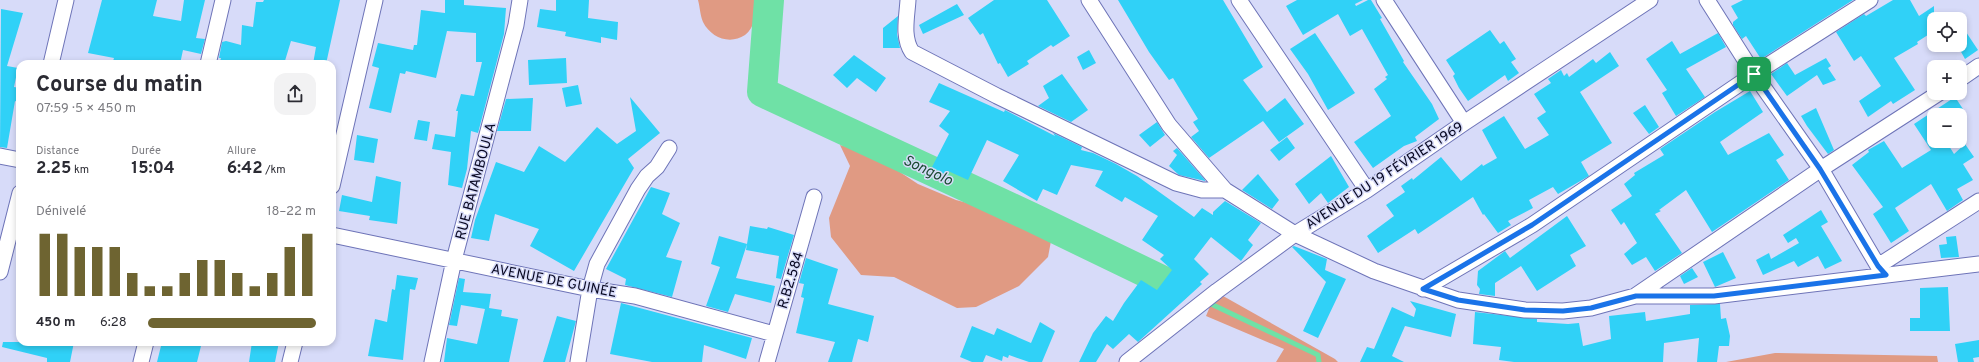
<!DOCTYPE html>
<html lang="fr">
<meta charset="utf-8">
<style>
:root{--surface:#fff;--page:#f2f2f3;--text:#2b2b33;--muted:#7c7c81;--accent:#6e6431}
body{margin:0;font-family:Overpass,sans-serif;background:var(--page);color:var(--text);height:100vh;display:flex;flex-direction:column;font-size:15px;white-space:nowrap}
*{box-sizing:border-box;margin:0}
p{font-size:13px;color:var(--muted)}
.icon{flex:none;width:22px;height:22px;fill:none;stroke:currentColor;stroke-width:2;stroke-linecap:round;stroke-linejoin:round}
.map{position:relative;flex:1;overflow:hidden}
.drawer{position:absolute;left:16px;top:60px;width:320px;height:286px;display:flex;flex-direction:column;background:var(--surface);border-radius:12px;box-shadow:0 2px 6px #0003}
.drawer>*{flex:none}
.tools{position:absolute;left:1927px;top:12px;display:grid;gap:8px}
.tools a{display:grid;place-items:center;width:40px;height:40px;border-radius:8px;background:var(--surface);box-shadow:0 2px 6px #0003;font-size:20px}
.pin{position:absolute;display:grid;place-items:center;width:34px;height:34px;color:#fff;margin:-17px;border-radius:8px;box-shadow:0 2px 6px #0006}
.round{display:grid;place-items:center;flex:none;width:42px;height:42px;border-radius:12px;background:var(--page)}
.head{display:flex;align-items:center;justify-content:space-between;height:68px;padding:0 20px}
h1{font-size:22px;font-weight:700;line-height:30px}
.metrics{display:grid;grid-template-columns:repeat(3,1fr);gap:6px;height:68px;padding:4px 20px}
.metrics div{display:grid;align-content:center}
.metrics b{font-size:17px;font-weight:700}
.metrics small{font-size:11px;font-weight:400}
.metrics p{font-size:11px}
.chart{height:112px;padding:8px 20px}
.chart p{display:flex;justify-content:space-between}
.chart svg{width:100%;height:72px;margin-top:4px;stroke:var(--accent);stroke-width:6}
ul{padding:0 20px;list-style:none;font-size:13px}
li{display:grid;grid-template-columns:64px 48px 1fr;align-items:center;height:30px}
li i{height:10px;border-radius:5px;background:var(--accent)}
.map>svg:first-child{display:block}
.green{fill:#e09a83}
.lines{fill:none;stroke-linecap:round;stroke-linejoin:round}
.stream{stroke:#6fe1a6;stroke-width:5}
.river{stroke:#6fe1a6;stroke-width:30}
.building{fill:#30d1f7}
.minor-casing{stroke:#6e74b8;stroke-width:17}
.minor{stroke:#fff;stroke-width:15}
.route-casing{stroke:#fff;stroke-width:8}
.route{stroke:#1a73e8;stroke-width:5}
.labels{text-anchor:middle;stroke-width:3;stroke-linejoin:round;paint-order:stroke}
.street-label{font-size:14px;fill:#090922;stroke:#d7dbf9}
.water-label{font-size:15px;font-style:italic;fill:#1c4b33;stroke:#d7dbf9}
</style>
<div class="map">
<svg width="1979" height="362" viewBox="0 0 1979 362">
<rect width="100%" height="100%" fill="#d7dbf9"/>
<path class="green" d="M698 0H759C756 11 755 28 745 35 730 45 711 38 703 22 700 15 700 7 698 0Z
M840 145 871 153 918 184 956 200 1030 219 1045 228 1051 241 1048 257 1019 286 976 307 957 308 894 277 861 275 831 237 829 218 850 166Z
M1216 292 1335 359 1338 362H1276L1284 349 1206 316Z
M1775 353 1937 356 1938 362H1726Z"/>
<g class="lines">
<path class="stream" d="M1209 303 1318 355 1319 362"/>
<path class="river" d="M769 0 762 92 1031 217 1176 287"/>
</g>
<path class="building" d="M102 0H157L153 16 181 21 184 0H205L196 38 205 39 201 54 183 50 180 64H112L114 58 88 53Z
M264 0H340L326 64H313L316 47 291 41 284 64H219L221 58H219L222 42 226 41 241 45 242 25 253 27 256 2H263Z
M445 0H464V5L506 8 504 34 478 133 471 131 467 169 462 188 448 185 451 152 432 149 435 134 455 137 458 111H456L461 94 474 96 482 62H476V33L447 31 436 78 406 71 405 74 400 73 391 113 369 108 379 68 372 66 378 43 413 50 414 45H417L421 10 445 13Z
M556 0H589L588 18 618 22 617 40 601 37V43L565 36 566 32 537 27 540 9 556 11Z
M994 0H1047L1070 36 1053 47 1051 45 1027 61 1029 64 1008 77 1000 63 998 64 983 33 980 35 968 18Z
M1118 0H1223L1263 67 1243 80 1267 112 1285 98 1304 124 1279 142 1263 121 1209 158 1191 137 1199 131 1193 122 1198 119 1173 78 1169 80 1149 52Z
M1297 0H1363L1355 4 1356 6 1368 0H1371L1382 18 1380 19 1404 61 1403 62 1432 104 1439 119 1415 137 1417 141 1404 146 1373 168 1354 142 1391 116 1374 89 1387 79 1385 77 1388 75 1362 29 1350 36 1338 14 1303 35 1286 6Z
M1743 0H1853L1761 59 1746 36 1742 39 1733 25V22L1738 18 1731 6Z
M1893 0H1910L1919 16 1934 6V31L1917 42 1918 44 1894 58 1915 90 1893 104 1891 101 1868 117 1859 101 1881 86 1861 56 1854 61 1836 32 1864 14 1866 16Z
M957 4 964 15 923 34 919 25Z
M1 9 23 13 7 66 18 68 14 87 20 88V103L15 101 7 148 0 147Z
M898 16 897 34 900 48H883V28Z
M1960 23 1978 50 1965 59 1960 50Z
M1490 30 1500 44 1504 41 1516 59 1511 62 1519 73 1508 81 1505 75 1468 101 1459 88 1453 76 1455 74 1446 60Z
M1315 33 1355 93 1328 110 1308 74 1290 49Z
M1718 33 1726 47 1686 69 1705 97 1676 116 1662 93 1667 90 1646 59 1672 41 1680 54Z
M1089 50 1096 63 1083 70 1077 57Z
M1610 52 1619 66 1580 92 1612 143 1581 162 1589 176 1558 194 1553 187 1529 200 1533 208 1508 221 1511 225 1498 233 1484 214 1483 215 1473 197 1418 234 1415 229 1378 253 1367 236 1394 216 1386 205 1405 192 1401 186 1412 178 1413 180 1441 157 1461 181 1482 164 1483 166 1497 158 1482 130 1504 116 1525 149 1549 135 1537 118 1546 112 1534 94 1551 83 1548 79 1561 70 1564 76 1567 73 1569 77 1593 59 1596 63Z
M854 55 886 78 876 92 857 78 847 88 833 75Z
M566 58 567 83 529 85 528 60Z
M1826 58 1831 66 1828 68 1836 80 1823 85 1817 75 1787 96 1771 74 1787 63 1795 75Z
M1062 74 1088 110 1071 122 1038 106 1049 98 1043 86Z
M939 83 984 103 1004 112 1005 110 1055 136 1053 133 1082 147 1081 150 1093 153 1116 164 1137 176 1194 217 1202 208 1213 215V212L1225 201 1261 223 1248 240 1253 245 1241 261 1211 237 1194 259 1209 274 1200 282 1202 284 1138 342 1129 334 1113 349 1107 344 1096 362H1079L1093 333 1106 316 1113 321 1124 303 1141 280 1157 290 1172 270 1160 259 1164 255 1142 240 1158 216 1125 197 1122 202 1095 186 1103 171 1071 165 1057 195 1043 189 1037 201 1003 181 1019 155 987 140 968 180 948 171 946 175 932 167 949 134 939 126 950 111 929 102Z
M578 85 582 104 566 107 562 88Z
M1750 91 1763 112 1720 142 1728 155 1769 133 1784 155 1776 160 1789 180 1712 232 1686 190 1659 210 1661 211 1655 214 1682 253 1655 271 1646 257 1632 265 1624 254 1637 243 1624 222 1621 225 1611 210 1632 196 1624 184 1635 175 1634 173 1664 155 1660 149 1715 112Z
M630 97 660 133 628 159 634 168 574 271 530 246 539 229 495 214 489 241 471 238 475 220 496 162 524 172 539 146 565 162 597 127 617 144 636 131Z
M1955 97 1963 109 1954 115H1934V141H1946L1954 154 1965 144 1974 157 1963 164 1973 180 1957 189 1963 200 1947 211 1931 184 1895 208 1909 231 1891 243 1873 214 1883 207 1852 165 1869 152 1868 150 1884 141 1902 168 1931 150 1914 124Z
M533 98 531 131H497L506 99Z
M1645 105 1659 127 1649 134 1633 113Z
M1816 108 1834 150 1828 154 1807 126 1801 116Z
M418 120 430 122 427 141 414 139Z
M1157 122 1165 135 1150 147 1139 135Z
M357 135 378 139 374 163 354 160Z
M1287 137 1295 148 1279 161 1270 150Z
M1177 148 1205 180V181L1179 175 1169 166 1177 155 1173 151Z
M1331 156 1349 187 1328 203 1321 193 1309 204 1295 184Z
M1258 174 1279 200 1272 209 1242 190Z
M376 176 401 182 397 224 369 220 370 216 339 211 342 195 372 202Z
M651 187 670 193 662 214 680 223 666 257 682 261 672 297 625 285 626 279 606 269Z
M1821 210 1828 222 1821 226 1842 261 1825 269 1818 256 1798 267 1794 261 1763 275 1756 260 1769 253 1771 259 1799 243 1796 238 1788 243 1783 235Z
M1567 216 1586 246 1570 255 1576 266 1537 291 1521 266 1495 283V296L1479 294 1480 289 1477 285 1478 271 1505 251 1510 258Z
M750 226 767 229 768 227 794 235 781 279 776 278 779 256 746 250Z
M719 236 747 244 736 278 775 286 771 303 735 294 728 312 706 306 720 267 711 264Z
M1956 236 1959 257 1941 258 1939 245 1947 244 1946 237Z
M1294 246 1327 259 1325 270 1346 279 1318 338 1303 331 1326 282 1292 247Z
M1723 252 1736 278 1715 287 1703 262Z
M806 258 838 269 828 304 874 316 868 342 858 339 852 362H828L835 342 796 333 804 298 801 297 804 284 799 283Z
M1692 268 1698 277 1684 284 1680 276Z
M397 275 418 278 415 290 410 289 403 360 368 356 375 319 387 322 392 289 395 290Z
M459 278 465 279 463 292 491 294 489 308 502 310 501 316 518 319 509 362H444L447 338 477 344 485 309 461 305 457 326 449 325Z
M1948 287 1950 331H1910V318H1920V288Z
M1410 301 1456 314 1451 337 1405 326 1392 356 1404 362H1360L1367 347 1374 349 1392 307 1414 317 1416 309Z
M621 303 752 338 746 359 704 345 702 362H652L610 354Z
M1720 304 1721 319 1726 318 1730 336 1729 346H1719L1717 362H1697L1699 338 1664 343 1663 362H1514L1499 360 1501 347 1473 344 1475 312 1537 319V322L1568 324 1579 323 1583 346 1611 339 1609 316 1645 312 1646 321 1690 314V305Z
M557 316 576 321 565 362H543Z
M1040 322 1055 331 1042 362H1029L1009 355 1008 358 1003 356 1002 361 986 355 983 362H972L960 357 972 326 994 335 997 328 1031 343Z
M1979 340V357L1973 358 1974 362H1958L1955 344Z
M3 342H74L70 362H47V358L2 347Z
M162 342H202L197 362H157Z
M252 342H279L275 362H249Z"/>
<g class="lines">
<g class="minor-casing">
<path id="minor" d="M908 0C907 17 902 37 912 52L997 96 1176 183 1202 190H1225
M1089 0 1169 125 1225 190 1295 234 1374 271 1458 300 1525 310 1563 311 1591 308 1635 296H1714L1979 264
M1239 0 1367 190
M1384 0 1464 123
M1707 0 1754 74 1821 169 1878 266 1886 275
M51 64 66 0
M208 64 223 0
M1960 79 1979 66
M0 156 20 160
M332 186 375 0
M332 235 590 289 635 296 774 334
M1878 266 1979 201
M0 272 20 193
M1423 289 1532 225 1754 74 1870 0
M1635 296 1821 169 1939 93
M141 362 146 342
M290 362 295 342
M432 362 454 260 516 25 520 0
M578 362 590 289 597 264 638 189 647 176 657 167 669 148
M767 362 814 197
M1127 362 1217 291 1295 234 1367 190 1464 123 1650 0"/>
</g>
<use href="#minor" class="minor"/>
</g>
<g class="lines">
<g class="route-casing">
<path id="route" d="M1754 74 1820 169 1878 266 1886 275 1714 296H1636L1591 308 1563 311 1525 310 1458 300 1423 289 1532 225Z"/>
</g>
<use href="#route" class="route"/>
</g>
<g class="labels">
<g class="street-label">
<text transform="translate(1384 175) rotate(-33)" y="5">AVENUE DU 19 FÉVRIER 1969</text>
<text transform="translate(475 181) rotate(-75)" y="5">RUE BATAMBOULA</text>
<text transform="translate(554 280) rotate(11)" y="5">AVENUE DE GUINÉE</text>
<text transform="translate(790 280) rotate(-73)" y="5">R.B2.584</text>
</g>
<g class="water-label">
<text transform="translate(928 170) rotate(25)" y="5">Songolo</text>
</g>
</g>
</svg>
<div class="tools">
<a><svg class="icon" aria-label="locate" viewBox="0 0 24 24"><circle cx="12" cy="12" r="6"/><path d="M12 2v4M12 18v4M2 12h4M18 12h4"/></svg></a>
<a>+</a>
<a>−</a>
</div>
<div class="pin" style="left:1754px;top:74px;background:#1e9e55"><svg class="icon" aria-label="arrive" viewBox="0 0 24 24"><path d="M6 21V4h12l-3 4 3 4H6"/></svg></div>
<section class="drawer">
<div class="head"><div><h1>Course du matin</h1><p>07:59 · 5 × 450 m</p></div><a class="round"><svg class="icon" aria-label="share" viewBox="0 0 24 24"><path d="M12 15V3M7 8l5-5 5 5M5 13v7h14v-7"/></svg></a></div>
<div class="metrics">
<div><p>Distance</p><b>2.25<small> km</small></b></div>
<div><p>Durée</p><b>15:04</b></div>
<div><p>Allure</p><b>6:42<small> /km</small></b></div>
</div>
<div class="chart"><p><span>Dénivelé</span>18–22 m</p>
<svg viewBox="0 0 160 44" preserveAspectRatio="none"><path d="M5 44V6M15 44V6M25 44V14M35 44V14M45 44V14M55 44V30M65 44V38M75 44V38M85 44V30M95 44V22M105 44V22M115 44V30M125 44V38M135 44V30M145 44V14M155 44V6"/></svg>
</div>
<ul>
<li><b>450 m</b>6:28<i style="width:100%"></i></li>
</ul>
</section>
</div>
